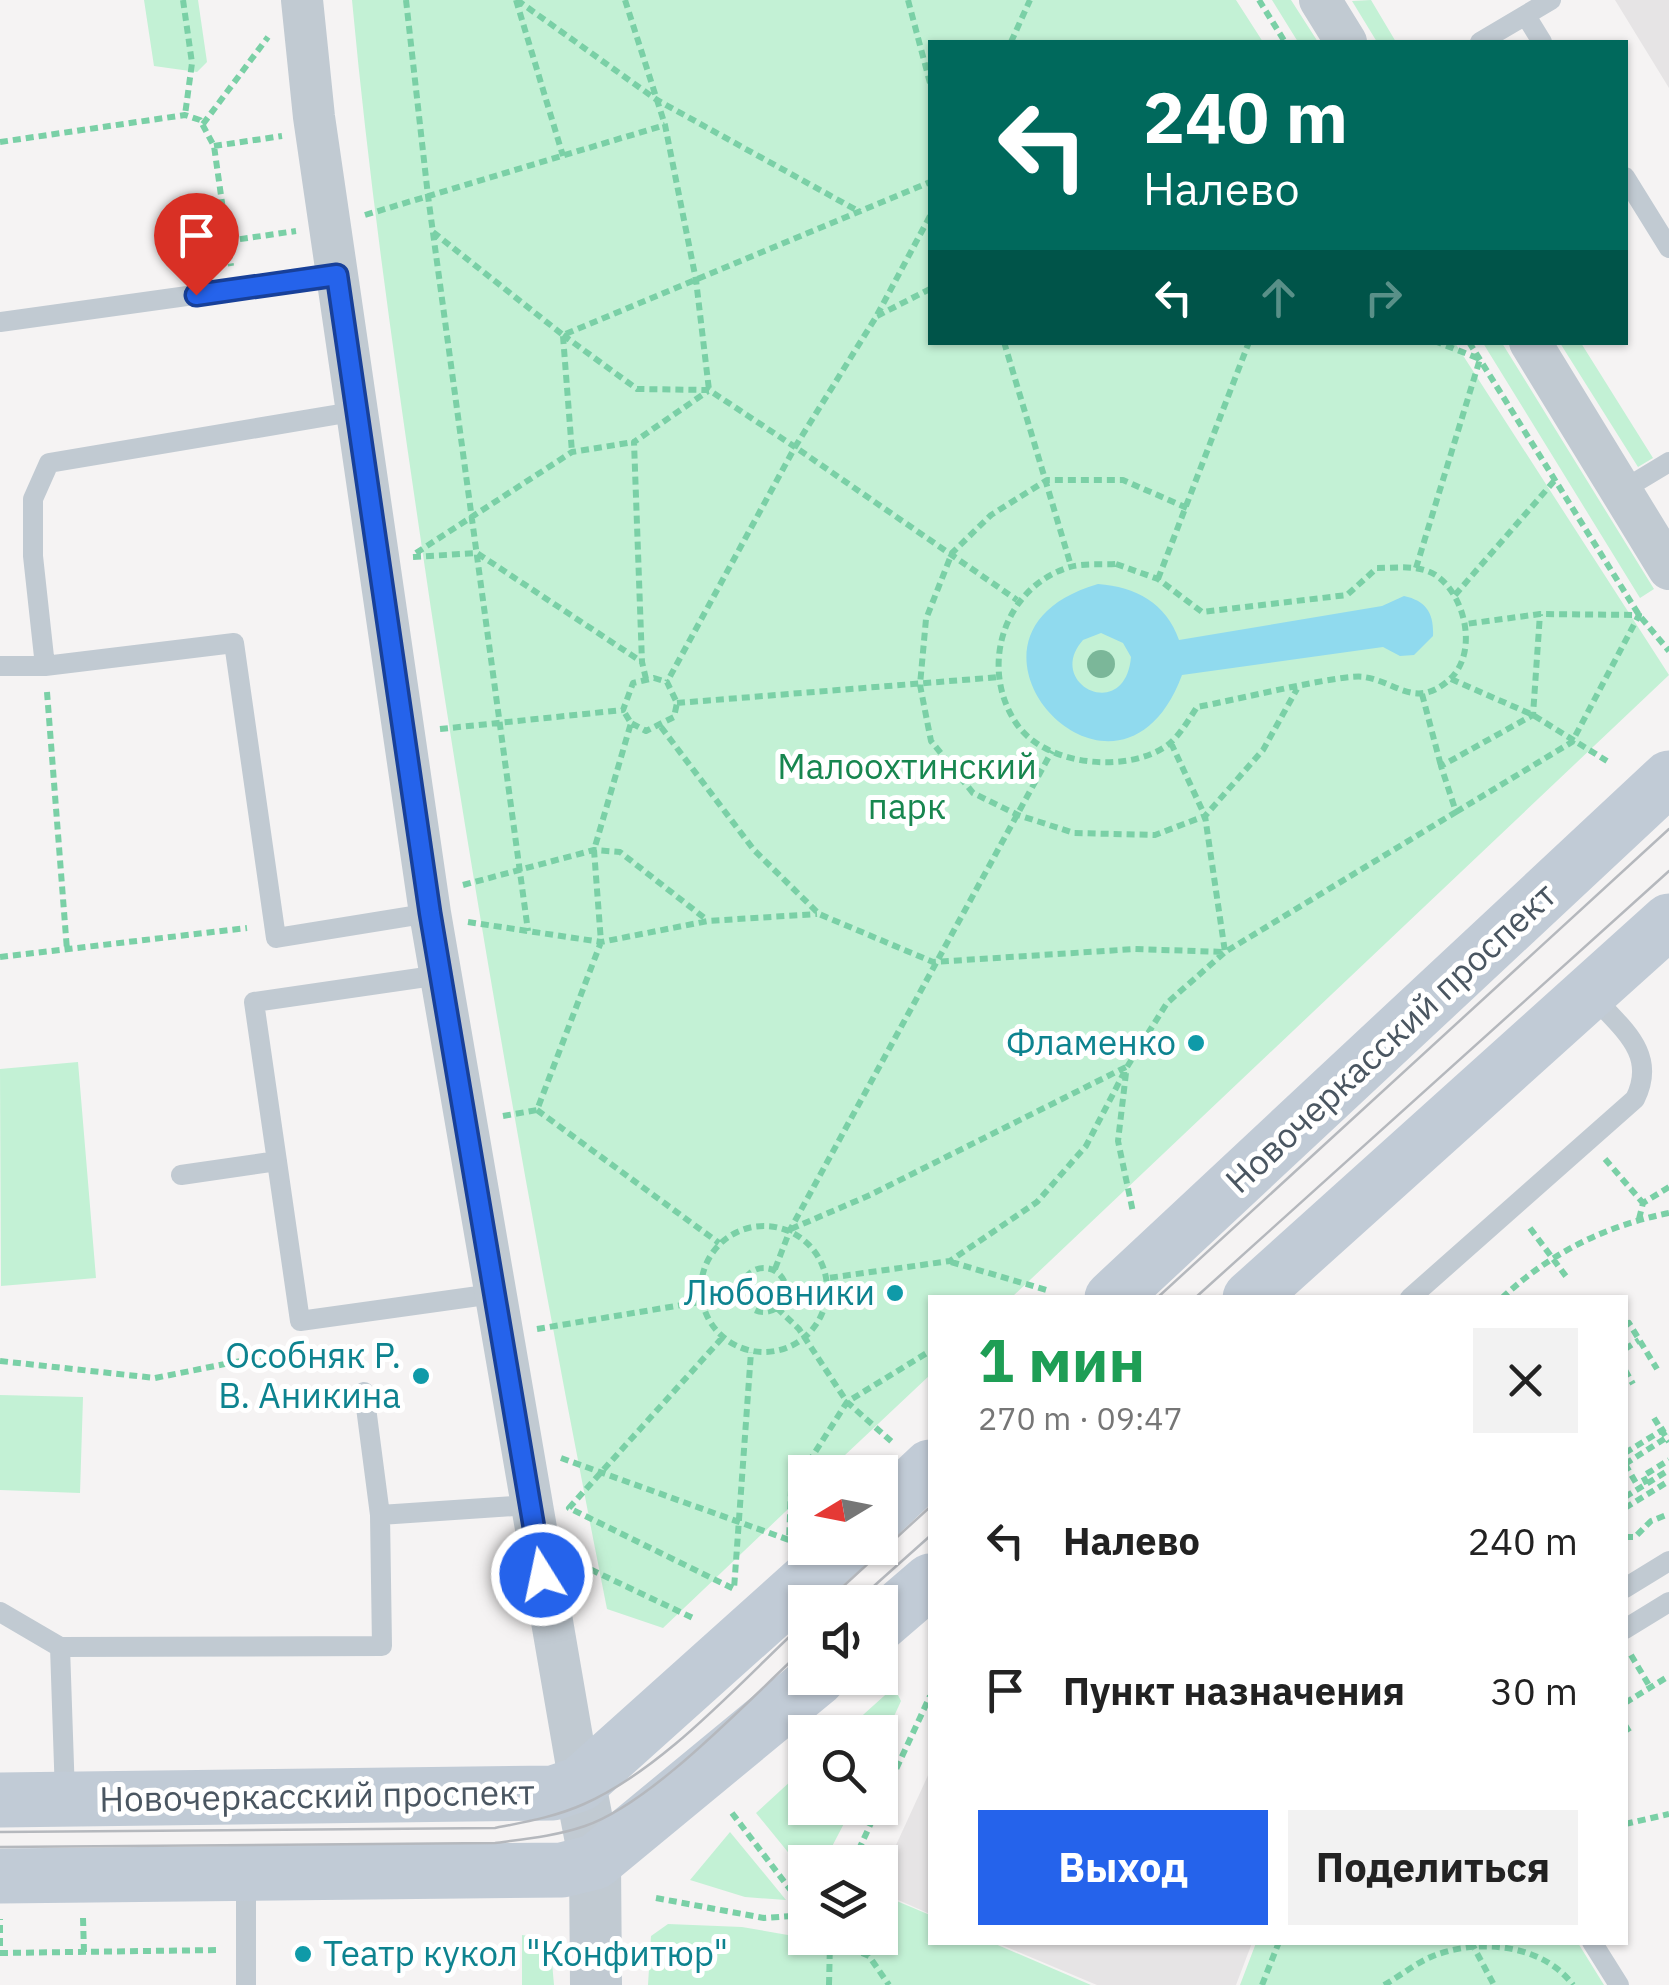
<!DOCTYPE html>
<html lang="ru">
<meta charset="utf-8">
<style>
body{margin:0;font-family:"IBM Plex Sans",sans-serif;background:#f2f2f2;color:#222;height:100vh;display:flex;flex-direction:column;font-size:38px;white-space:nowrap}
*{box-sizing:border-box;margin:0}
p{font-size:32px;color:#767676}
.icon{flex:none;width:55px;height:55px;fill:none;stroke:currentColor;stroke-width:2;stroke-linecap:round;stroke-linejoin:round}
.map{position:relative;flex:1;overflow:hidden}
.panel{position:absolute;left:928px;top:1295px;width:700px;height:650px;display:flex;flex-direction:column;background:#fff;border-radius:0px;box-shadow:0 2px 8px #0004}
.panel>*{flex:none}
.banner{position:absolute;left:928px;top:40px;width:700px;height:305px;border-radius:0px;box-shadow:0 2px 8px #0004;background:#00695c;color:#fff;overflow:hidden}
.needle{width:65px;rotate:260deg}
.fabs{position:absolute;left:788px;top:1455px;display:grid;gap:20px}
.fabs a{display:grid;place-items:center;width:110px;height:110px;border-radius:0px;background:#fff;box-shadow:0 2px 8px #0004;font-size:50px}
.pin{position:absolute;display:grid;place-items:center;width:85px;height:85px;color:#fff;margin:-102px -42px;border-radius:50% 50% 50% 0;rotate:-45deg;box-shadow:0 0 10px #0007}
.pin .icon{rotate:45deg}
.me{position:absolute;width:110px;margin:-55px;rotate:350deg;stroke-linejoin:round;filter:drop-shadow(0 0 8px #0008)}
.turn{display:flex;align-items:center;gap:35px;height:210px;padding:0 50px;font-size:45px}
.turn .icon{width:130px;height:130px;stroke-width:2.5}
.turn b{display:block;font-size:70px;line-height:85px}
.lanes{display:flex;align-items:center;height:95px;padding:0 50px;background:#0003;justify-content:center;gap:50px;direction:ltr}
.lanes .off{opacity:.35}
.round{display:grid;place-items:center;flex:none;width:105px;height:105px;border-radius:0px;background:#f2f2f2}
.summary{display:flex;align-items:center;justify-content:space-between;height:170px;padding:0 50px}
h1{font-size:60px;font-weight:700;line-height:75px;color:#1e9e55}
.button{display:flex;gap:20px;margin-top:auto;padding:20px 50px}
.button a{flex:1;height:115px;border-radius:0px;background:#2563eb;color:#fff;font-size:40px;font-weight:700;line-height:115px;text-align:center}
.button a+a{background:#f2f2f2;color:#222}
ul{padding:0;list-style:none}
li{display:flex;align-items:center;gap:30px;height:150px;padding:0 50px}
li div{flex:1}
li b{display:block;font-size:38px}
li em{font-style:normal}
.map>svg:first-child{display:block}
.education{fill:#e6e4e5}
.green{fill:#c3f1d5}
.water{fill:#90daee;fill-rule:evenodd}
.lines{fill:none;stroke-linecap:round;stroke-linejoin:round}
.path{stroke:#7ad0a6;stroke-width:6;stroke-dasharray:8 5;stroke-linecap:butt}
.service{stroke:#c1cad2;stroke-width:20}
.minor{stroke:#c1cad2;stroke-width:42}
.tertiary{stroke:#c1cad2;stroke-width:52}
.secondary{stroke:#c1cbd6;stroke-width:55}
.tram{stroke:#b5b8bd;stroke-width:2.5}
.tree{fill:#7bb799}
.route-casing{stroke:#184099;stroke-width:25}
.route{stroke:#2563eb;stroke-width:18}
.culture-dot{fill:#0f9aa8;stroke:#fff;stroke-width:4}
.labels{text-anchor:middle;stroke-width:10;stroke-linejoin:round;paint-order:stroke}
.park-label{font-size:35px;fill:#17864f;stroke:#fff}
.street-label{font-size:35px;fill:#4a5661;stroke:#fff}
.culture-label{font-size:35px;fill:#0d838f;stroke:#fff;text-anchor:end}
</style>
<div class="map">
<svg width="1669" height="1985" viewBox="0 0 1669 1985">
<rect width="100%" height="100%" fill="#f5f3f3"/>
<path class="education" d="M1615,0h54v88z
M930,1771v143l-50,-22v-12z
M997,1943h255l-16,42h-139z"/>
<path class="green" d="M144,0h54l9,62 -10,10 -43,-6z
M352,0h884l27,42h-333v300l525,1 214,332 -657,622 -82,1v77l-103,97h-22v21l-142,135 -56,-19c-66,-332 -125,-665 -176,-1000 -30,-203 -60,-404 -79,-609z
M1272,0h19l27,42h-20z
M1371,0l25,42h-19l-25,-41z
M1483,343h19l152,246 -14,9z
M1560,343h21l72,115 -15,9z
M78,1062l18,216 -95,8 -1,-217z
M0,1395l83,2 -3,96 -80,-3z
M894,1687l7,14 -21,46v-15h-36z
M805,1768v40h47l-28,54h-19v11l-49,-60z
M730,1832l56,68 -41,-3 -55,-17z
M880,1894l50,21v27l63,1 98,42h-443l3,-49 17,-12 74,3 63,11h75z
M522,1935l28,4 4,46h-32z
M1256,1943h322l26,42h-364z"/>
<path class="water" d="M1098,584c38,3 68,19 81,56l203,-34 22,-10c23,5 30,18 29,40l-19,19 -14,1 -17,-9 -201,28c-64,172 -260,-40 -84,-91zM1101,633l22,10 8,14c-6,67 -87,27 -48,-17z"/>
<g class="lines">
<path class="path" d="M183,0l9,63 -7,52
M406,0l22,196 100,735
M516,0l47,156
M517,0l140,100 203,112
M625,0l40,125 31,155 13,110
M908,0l22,83
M1259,0l26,42
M1011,42l19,-42
M203,124l65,-87
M0,142l185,-27 15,5 14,26 17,120
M214,146l68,-10
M365,215l300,-90
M930,216l-54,101 -81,130 222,153
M433,232l130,103 367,-153
M227,241l69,-10
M877,316l53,-27
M563,335l74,54 72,1 86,57 -128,235
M563,336l9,116
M1004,342l67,224
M1469,342l170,273 30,36
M1187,508l-64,-28h-76l-56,35 -39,38 -26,66 -6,66 11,56 42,52 45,22 56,18 81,2 50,-19 58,-66 34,-61
M416,553l156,-101 62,-10
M413,557l64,-4 165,109
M1116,564l42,15 44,33 145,-17 30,-27c20,0 43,-4 60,8 29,21 41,77 13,103 -34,31 -53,3 -86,-2 -21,-4 -137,25 -167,30 -8,12 -17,28 -28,37 -39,30 -124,23 -153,-21 -38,-57 -11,-137 54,-156 14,-4 32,-2 46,-3z
M1416,568l64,-209 -43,-17
M1158,579l91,-237
M1455,595l100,-115
M646,679l-4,-17 -8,-220 74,-51
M1451,679l82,36 74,46
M47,692l20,258
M1422,694l19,72
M677,703l323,-26
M661,727l93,123 65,64 114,48 202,-13 90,3 -58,51 -40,64 -41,79 -49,56 -87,59 -122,17
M440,729l183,-19 10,-27 21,-5 13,4 10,21 -3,14 -28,14 -15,-8
M1171,743l34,73 20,136 231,-140 -15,-46 92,-51 7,-101
M1456,812l116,-70 67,-127 -99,-1 -74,10
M463,885l131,-35 26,2 87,68
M468,922l133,20 107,-21 109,-7
M0,957l247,-29
M1126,1073l-8,68 15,71
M537,1110l182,133
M503,1116l34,-6 64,-168 -7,-92 37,-127 -8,-13
M1605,1159l38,44
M1639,1219l4,-16 26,-16
M701 1289a63 63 0 1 1 126 0a63 63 0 1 1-126 0Z
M1530,1228l38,51
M791,1229l79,-34 256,-128
M951,1262l99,29
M742 1290a22 22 0 1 1 44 0a22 22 0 1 1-44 0Z
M775,1269l15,-39 262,-479
M1502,1298c48,-45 103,-72 167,-85
M777,1308l22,21 48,73 45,40
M1625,1326l4,-3 28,46
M537,1329l205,-34
M722,1338l-153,170 165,81 17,-237
M1625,1349l14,-9
M0,1361l155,17 140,-28
M1625,1370l8,14
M1654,1418l15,24
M1625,1453l44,-27
M561,1458l228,82 2,-50 56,-88 83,-51
M1625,1464l44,-28
M1625,1464l14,24
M1647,1484l-4,-8 26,-16
M1625,1497l44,-27
M1625,1508l44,-27
M1625,1537h10l16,-16 18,-7
M579,1564l116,55
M1631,1655l19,32
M1625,1703l44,-27
M1625,1725l6,10
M880,1804l50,-108
M732,1813l73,96
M1625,1824l44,-10
M853,1862l25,-54
M656,1898l108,20 41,-3
M83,1918l1,34
M826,1938l43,18 20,29
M1471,1942l23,43
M0,1946v-27
M0,1953l220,-3
M829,1985l1,-43
M1262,1985l17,-43
M1384,1985c16,-9 32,-22 49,-29 45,-18 110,-12 140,29"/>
<path class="service" d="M1526,16l16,26
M1480,42l71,-42
M1625,177l44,71
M0,322l337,-47
M1621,491l48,-29
M0,666h45l189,-23 42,295 154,-25
M45,666l-12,-110v-57l16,-36 309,-52
M440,975l-186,27 46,319 193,-27
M181,1175l96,-14
M1410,1298l225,-199c23,-46 -14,-71 -42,-103
M380,1515l150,-10
M1625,1588l44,-27
M0,1612l60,35 322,-1 -2,-131 -16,-123
M1625,1629l44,-27
M60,1647l5,148
M1592,1942l27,43
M246,1985v-108"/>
<path class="minor" d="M302,0l12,117 116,796 150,871
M1320,0l26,42
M1530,342l139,227"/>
<path class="tertiary" d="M580,1784l15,78 1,123"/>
<path class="secondary" d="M1112,1298l557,-520
M1250,1298l419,-377
M880,1514l50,-47
M880,1624l50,-43
M0,1800l553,-7 27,-9 263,-236
M0,1876l562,-6 33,-8 223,-184"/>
<path class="tram" d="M1157,1298l512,-469
M1195,1298l474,-427
M826,1602l104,-95
M856,1602l74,-66
M0,1832l495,-4c30,-6 60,-11 89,-24 81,-36 156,-122 221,-182
M0,1847l495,-4c30,-4 61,-7 90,-17 68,-23 164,-127 220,-178"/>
</g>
<circle class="tree" cx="1101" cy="664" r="14"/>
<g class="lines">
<defs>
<path id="route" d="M196,295l141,-20 93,638 112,662"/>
</defs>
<use href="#route" class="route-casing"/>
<use href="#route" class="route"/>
</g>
<g class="culture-dot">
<circle cx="1196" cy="1043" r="10"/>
<circle cx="895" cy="1293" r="10"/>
<circle cx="421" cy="1376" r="10"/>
<circle cx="303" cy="1954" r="10"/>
</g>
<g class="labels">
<g class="park-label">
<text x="907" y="779">Малоохтинский<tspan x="907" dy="40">парк</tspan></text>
</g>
<g class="street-label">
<text transform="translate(1391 1038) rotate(-43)" y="12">Новочеркасский проспект</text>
<text transform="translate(317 1796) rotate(-1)" y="12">Новочеркасский проспект</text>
</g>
<g class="culture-label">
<text x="1176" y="1055">Фламенко</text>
<text x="875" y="1305">Любовники</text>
<text x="401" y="1368">Особняк Р.<tspan x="401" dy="40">В. Аникина</tspan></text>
<text x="323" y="1966" text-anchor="start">Театр кукол "Конфитюр"</text>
</g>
</g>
</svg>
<div class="fabs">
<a><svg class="needle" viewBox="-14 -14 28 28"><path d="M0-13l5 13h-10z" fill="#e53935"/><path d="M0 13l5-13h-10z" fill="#767676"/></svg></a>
<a><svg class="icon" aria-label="sound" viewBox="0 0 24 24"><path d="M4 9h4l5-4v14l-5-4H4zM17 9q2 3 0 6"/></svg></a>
<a><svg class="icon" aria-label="search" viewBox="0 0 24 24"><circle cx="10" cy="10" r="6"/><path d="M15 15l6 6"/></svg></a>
<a><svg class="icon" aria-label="layers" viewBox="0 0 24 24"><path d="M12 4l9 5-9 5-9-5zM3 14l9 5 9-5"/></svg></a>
</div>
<div class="pin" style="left:196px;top:295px;background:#d93025"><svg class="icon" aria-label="arrive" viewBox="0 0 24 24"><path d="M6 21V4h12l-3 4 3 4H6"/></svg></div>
<svg class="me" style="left:542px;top:1575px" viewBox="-20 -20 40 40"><circle r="17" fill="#2563eb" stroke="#fff" stroke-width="3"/><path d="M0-11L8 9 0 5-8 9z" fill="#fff"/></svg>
<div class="banner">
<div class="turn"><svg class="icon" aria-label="left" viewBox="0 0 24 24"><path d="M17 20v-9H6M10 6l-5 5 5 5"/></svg><div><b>240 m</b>Налево</div></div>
<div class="lanes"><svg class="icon" aria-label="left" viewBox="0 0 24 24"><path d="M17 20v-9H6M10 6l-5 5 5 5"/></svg><svg class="icon off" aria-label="ahead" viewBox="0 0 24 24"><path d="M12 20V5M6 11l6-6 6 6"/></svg><svg class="icon off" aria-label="right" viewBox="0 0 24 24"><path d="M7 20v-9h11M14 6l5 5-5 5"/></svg></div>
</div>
<section class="panel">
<div class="summary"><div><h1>1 мин</h1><p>270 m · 09:47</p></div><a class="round"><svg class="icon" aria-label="close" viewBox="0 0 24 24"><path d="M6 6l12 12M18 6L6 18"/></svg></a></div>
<ul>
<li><svg class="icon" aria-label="left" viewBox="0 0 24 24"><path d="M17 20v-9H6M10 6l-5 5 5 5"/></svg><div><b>Налево</b></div><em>240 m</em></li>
<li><svg class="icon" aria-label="arrive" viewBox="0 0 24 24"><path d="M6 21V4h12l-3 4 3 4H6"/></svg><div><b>Пункт назначения</b></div><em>30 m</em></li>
</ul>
<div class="button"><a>Выход</a><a>Поделиться</a></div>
</section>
</div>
